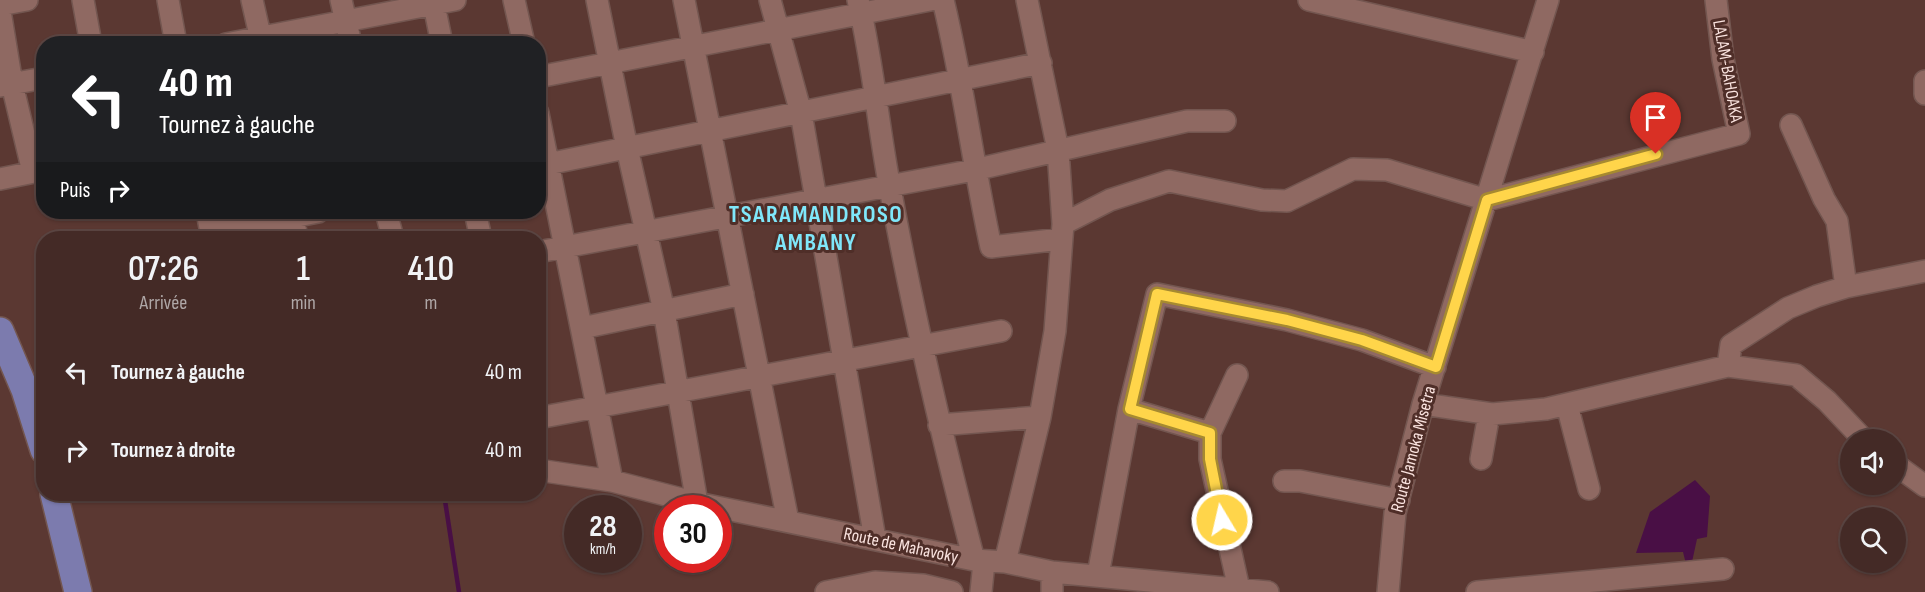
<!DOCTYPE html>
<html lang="fr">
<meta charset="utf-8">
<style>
body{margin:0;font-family:"Sofia Sans Condensed",sans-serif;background:#4b322e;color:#f1f3f6;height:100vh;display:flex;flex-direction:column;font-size:22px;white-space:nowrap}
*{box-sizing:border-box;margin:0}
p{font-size:20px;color:#afa7a7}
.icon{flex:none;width:33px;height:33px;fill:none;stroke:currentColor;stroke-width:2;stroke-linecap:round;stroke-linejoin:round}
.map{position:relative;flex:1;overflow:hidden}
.side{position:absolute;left:36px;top:231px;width:510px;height:270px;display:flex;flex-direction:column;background:#442a26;border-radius:24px;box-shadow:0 2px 4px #0004,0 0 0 2px #5c4643}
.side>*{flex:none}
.hud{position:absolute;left:36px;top:36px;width:510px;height:183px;border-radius:24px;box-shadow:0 2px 4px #0004,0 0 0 2px #5c4643;background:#202124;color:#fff;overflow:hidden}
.tools{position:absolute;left:1840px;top:429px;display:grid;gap:12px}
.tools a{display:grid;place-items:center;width:66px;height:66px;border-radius:50%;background:#442a26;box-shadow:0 2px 4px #0004,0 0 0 2px #5c4643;font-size:30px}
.speed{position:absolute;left:564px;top:495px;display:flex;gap:12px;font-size:30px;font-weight:700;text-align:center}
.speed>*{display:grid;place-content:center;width:78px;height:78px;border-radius:50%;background:#442a26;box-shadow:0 2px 4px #0004,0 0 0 2px #5c4643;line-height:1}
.speed small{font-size:15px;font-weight:400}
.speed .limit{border:9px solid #d22;background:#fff;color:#111}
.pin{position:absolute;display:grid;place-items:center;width:51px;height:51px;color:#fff;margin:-62px -26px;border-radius:50% 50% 50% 0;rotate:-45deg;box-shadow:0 0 6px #0007}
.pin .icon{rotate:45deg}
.me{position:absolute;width:66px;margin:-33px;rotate:351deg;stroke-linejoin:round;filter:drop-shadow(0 0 4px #0008)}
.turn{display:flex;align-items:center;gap:21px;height:126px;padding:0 24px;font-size:27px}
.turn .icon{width:78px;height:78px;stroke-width:2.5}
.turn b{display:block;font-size:42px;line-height:51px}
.then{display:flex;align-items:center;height:57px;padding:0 24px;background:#0003;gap:12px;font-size:22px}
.eta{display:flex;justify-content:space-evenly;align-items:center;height:102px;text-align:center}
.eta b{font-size:36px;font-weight:600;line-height:42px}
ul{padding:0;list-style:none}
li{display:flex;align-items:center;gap:18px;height:78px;padding:0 24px}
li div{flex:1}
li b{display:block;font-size:22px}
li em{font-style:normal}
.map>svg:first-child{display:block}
.water{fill:#490f45}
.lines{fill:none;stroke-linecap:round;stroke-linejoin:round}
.stream{stroke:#490f45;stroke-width:4.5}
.minor-casing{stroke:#735650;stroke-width:24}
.major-casing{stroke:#735650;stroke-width:30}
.minor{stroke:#8f6962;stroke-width:21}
.major{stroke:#7c7bae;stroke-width:27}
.route-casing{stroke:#a68a30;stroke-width:15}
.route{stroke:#ffd54a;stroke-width:10}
.labels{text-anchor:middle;stroke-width:6;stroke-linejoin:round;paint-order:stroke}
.street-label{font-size:18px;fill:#fae3df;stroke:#4f2e28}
.district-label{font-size:24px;font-weight:bold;letter-spacing:1.5px;fill:#7fe7fa;stroke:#4f2e28}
</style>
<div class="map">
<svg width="1925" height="592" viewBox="0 0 1925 592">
<rect width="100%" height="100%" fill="#5b3832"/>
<path class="water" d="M1695,480l15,16 -3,41 -10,2 -5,23 -6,2 -3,-12 -47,1 14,-41z"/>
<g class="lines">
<path class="stream" d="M444,494l15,98"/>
<defs>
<path id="minor" d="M83,0l8,44
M168,0l8,44
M252,0l10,44
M341,0l10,44
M433,0l9,44
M514,0l10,44
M597,0l30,148 37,163 33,192
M684,0l104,521
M770,0l31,113 74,426
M858,0c15,62 20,126 32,188 23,125 52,249 84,372
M943,0c20,82 30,165 48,247l70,-8
M1309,0l224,52
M0,5l27,-5
M0,11l12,73 21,88
M226,44l229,-44
M538,77l392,-77
M1925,81v13
M0,86l44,-8
M538,113l74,368
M1791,125l33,74 13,22 9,66
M538,166l503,-103
M0,179l44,-9
M207,212l5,26
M292,212l5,26
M386,212l7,26
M475,212l6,26
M1063,224l47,-24 59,-19 93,19 25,1 66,-32 34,1 100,30 252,-66 -16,-75 -7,-59
M211,233l107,-21
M538,252l436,-82 213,-49h38
M582,328l161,-34
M1728,366l3,-21 57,-37 29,-12 29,-9 79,-16
M1237,375l-27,58v26l29,130
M1423,404l69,10 54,-5 182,-43 68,9 31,26 37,39
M1567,405l22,84
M1129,409l81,24
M538,418l463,-87
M939,425l101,-8
M1481,459l8,-45
M1896,465l29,21
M538,470l74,11 85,22 277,57 31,2 47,10 216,20
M1284,481h16l99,19
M1005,562l35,-145 15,-86 8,-107 -5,-74 -31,-150
M1052,572v20
M1098,575l31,-166 28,-115 130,26 75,20 73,27
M826,592l49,-10 48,3 29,7
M981,592l3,-30
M1388,592l7,-79 28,-109 125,-404
M1477,592l246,-23"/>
<path id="major" d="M0,331l25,59 19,60
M54,494l24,98"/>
</defs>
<use href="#minor" class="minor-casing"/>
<use href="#major" class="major-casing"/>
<use href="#minor" class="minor"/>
<use href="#major" class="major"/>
</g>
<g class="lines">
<defs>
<path id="route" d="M1222,520l-12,-61v-26l-80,-24 27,-115 130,26 75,20 74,27 51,-167 169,-46"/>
</defs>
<use href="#route" class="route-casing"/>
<use href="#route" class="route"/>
</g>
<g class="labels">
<g class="street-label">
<text transform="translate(1728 71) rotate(80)" y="6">LALAM-BAHOAKA</text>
<text transform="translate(1413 449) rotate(-75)" y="6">Route Jamoka Misetra</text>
<text transform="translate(901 545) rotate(12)" y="6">Route de Mahavoky</text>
</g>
<g class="district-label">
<text x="816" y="222">TSARAMANDROSO<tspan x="816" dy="28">AMBANY</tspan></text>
</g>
</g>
</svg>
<div class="tools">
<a><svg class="icon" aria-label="sound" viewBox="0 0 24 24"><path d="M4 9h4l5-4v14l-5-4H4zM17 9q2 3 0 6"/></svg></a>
<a><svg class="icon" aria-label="search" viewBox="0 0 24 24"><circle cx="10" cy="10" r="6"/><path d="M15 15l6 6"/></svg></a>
</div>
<div class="speed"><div>28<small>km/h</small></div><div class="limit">30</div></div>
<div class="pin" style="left:1656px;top:154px;background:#d93025"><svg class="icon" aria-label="arrive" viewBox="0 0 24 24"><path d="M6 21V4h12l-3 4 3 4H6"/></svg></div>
<svg class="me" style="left:1222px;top:520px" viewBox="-20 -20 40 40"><circle r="17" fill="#ffd54a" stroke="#fff" stroke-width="3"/><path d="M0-11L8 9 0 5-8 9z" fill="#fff"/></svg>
<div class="hud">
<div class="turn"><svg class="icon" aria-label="left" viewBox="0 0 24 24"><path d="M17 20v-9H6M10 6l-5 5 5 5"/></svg><div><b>40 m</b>Tournez à gauche</div></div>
<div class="then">Puis<svg class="icon" aria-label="right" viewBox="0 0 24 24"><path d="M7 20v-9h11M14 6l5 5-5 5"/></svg></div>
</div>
<section class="side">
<div class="eta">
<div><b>07:26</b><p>Arrivée</p></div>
<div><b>1</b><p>min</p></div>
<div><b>410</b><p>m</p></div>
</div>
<ul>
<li><svg class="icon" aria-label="left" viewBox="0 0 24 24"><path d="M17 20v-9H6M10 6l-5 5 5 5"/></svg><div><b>Tournez à gauche</b></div><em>40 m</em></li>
<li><svg class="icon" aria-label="right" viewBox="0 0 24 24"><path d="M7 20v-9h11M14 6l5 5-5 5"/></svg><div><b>Tournez à droite</b></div><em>40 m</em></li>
</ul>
</section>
</div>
